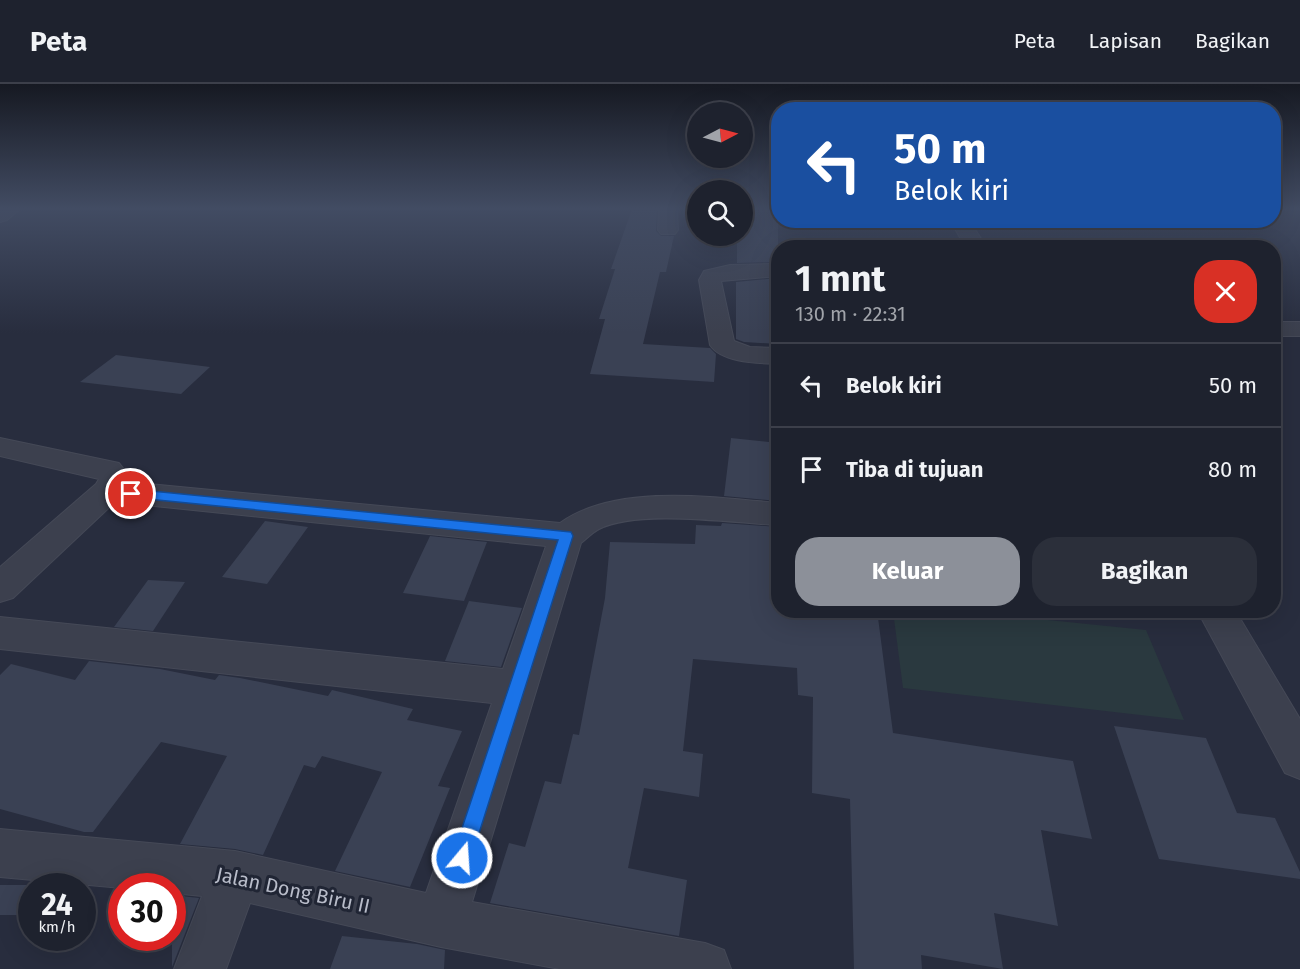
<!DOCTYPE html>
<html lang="id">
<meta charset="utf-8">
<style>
body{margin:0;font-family:"Fira Sans",sans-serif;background:#2b2f3a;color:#f1f3f6;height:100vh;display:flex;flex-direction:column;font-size:22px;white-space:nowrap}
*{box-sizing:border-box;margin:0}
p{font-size:20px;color:#a1a4aa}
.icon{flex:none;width:33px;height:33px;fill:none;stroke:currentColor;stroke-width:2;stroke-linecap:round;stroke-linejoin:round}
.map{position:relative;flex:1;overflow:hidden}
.drawer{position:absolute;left:771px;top:156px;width:510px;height:378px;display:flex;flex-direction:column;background:#1e222e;border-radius:24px;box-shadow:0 6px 24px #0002,0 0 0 2px #3c3f4a}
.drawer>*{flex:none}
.guide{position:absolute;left:771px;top:18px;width:510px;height:126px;border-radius:24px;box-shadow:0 6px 24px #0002,0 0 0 2px #3c3f4a;background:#1a4fa0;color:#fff;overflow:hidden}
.needle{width:39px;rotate:84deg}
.controls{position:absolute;left:687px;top:18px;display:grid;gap:12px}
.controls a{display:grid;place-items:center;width:66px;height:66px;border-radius:50%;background:#1e222e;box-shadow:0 6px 24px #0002,0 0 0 2px #3c3f4a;font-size:30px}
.speed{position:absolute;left:18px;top:789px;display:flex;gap:12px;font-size:30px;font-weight:700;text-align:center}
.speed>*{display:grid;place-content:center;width:78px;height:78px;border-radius:50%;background:#1e222e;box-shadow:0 6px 24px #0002,0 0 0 2px #3c3f4a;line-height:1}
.speed small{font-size:15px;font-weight:400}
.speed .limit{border:9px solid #d22;background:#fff;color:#111}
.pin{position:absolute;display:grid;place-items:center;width:51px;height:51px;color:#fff;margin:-26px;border:3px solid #fff;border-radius:50%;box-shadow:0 2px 6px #0007}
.me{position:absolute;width:66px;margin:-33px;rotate:18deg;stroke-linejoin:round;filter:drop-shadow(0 0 4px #0008)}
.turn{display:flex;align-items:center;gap:21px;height:126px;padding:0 24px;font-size:27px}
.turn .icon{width:78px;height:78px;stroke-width:2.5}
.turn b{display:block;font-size:42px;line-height:51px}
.round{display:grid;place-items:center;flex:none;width:63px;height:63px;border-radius:24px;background:#2b2f3a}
.headline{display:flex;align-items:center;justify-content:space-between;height:102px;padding:0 24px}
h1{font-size:36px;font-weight:700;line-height:45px}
.button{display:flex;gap:12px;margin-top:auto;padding:12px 24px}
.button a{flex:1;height:69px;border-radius:24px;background:#8c9099;color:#fff;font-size:24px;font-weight:700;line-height:69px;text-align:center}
.button a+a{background:#2b2f3a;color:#f1f3f6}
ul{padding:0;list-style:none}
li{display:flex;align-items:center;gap:18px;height:84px;padding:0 24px;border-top:2px solid #3c3f4a}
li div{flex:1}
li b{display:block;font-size:22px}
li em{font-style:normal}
header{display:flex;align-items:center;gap:36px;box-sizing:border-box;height:84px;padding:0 30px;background:#1e222e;border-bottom:2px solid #3c3f4a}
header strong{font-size:28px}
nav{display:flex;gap:33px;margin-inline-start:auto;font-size:21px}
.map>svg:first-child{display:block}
.green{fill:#2a393f}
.building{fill:#3a4154}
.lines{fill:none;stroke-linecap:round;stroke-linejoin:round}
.minor-casing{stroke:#454957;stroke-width:2}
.minor{fill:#3c404e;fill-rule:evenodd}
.route{fill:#1a73e8;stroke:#114b97;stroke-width:1.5}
.labels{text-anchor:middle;stroke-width:6;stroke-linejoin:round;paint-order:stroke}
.near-street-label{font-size:20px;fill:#b8bcc9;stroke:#202534}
</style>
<header>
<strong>Peta</strong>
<nav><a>Peta</a><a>Lapisan</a><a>Bagikan</a></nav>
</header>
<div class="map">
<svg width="1300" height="885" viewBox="0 0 1300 885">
<rect width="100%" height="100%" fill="#282d3e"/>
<path class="green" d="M893,527h66l187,19 38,90 -281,-32z"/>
<path class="building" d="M632,125h25l-1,22 5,5h13l-8,36h-6l-17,72 67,4 6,6 -2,28 -124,-8 15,-55h-6l16,-50h-4z
M742,125h36v53l-41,1v-27h5z
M778,194v66l-34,-2 -8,-3v-57z
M116,271l94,12 -29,27 -101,-12z
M731,354l47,5v58l-54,-5z
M265,437l43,6 -41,57 -45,-7z
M722,439l56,4v83h99l16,123 180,28 19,78 -51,-9 17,96 -64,-13 9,56 -82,-14 1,14h-68l-4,-170 -38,-6 1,-96 -15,-2 -1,-27 -104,-9 -10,92 20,3 -4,43 -55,-9 -16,80 59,12 -8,56 -189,-33 19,-60 16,4 20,-66 16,3 12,-50 6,1 26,-137 5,-56 85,2 1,-19 25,1z
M430,452l57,6 -23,59 -61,-8z
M148,496l37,2 -32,49 -39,-4z
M469,517l53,7 -21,59 -56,-6z
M89,577l71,8 55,11 4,-5 21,3 88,18 4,-6 81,19 -6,11 55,11 -24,55 12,2 -40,99 -75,-16 47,-99 -60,-16 -7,12 -11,-3 -41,90 -28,-6 -55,-5 47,-88 -66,-14 -68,90h-9l-84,-23v-134l11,-11 64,16z
M1114,642l92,12 31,75 38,5 25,54v7l-141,-20z
M0,801h32v30h-32z
M172,811l27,3 -27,69z
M342,852l75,8 28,6 -1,19h-114z"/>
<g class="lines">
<defs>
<path id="minor" d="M0,125h20l-13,11 -7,2z
M659,125h18l1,21 -3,4h-14l-3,-4z
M950,136h19l18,28h-21z
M778,180v12l-57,5 13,60 16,6 28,1v16c-20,-1 -56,-1 -68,-19l-11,-65 5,-9 26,-6z
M1274,238h26v14h-26z
M0,354l119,25 11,14 -2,5 432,41c56,-40 154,-26 218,-20v22c-45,-2 -139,-16 -179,4 -6,3 -12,9 -18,14l-109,359 233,41 19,7 7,19h-171l-119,-22 -191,-44 -24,66h-52l28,-73 -30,-3v-7l-50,2 -122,-11v-48l235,22 191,42 66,-190 -492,-54v-32l503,52 43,-123 -431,-44 -102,96 -13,4v-35l96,-83 3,-5 -99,-23z
M1197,526h38l65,109v60l-15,-6z"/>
</defs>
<use href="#minor" class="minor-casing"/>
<use href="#minor" class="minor"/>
</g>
<linearGradient id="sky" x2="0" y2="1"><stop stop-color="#161922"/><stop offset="0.5" stop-color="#424c63"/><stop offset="1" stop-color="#424c63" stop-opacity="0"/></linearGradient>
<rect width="1300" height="249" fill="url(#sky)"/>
<path class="route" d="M131,405l440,43 2,4 -104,329 -7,3 -7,-3 -3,-7 106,-318 -431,-43 -2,-3z"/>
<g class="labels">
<g class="near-street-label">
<text transform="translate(293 806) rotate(12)" y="7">Jalan Dong Biru II</text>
</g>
</g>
</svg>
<div class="controls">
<a><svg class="needle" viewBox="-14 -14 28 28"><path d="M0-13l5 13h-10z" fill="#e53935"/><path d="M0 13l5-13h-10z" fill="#a1a4aa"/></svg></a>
<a><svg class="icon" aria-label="search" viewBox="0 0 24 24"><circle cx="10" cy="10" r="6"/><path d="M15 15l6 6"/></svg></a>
</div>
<div class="speed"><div>24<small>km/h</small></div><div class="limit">30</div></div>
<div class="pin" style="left:131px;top:410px;background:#d93025"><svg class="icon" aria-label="arrive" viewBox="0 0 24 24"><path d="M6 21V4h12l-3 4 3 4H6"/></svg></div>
<svg class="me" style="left:462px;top:774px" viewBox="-20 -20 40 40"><circle r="17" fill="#1a73e8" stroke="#fff" stroke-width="3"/><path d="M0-11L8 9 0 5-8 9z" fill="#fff"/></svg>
<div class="guide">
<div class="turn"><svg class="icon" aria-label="left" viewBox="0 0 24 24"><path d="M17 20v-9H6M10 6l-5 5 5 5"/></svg><div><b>50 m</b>Belok kiri</div></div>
</div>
<section class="drawer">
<div class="headline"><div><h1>1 mnt</h1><p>130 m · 22:31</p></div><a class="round" style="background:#d93025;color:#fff"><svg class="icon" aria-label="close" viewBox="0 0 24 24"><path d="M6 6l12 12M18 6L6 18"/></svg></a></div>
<ul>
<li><svg class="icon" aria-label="left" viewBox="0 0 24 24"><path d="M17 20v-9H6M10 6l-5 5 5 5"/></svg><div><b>Belok kiri</b></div><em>50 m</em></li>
<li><svg class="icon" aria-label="arrive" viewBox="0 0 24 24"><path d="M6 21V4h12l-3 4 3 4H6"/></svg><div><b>Tiba di tujuan</b></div><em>80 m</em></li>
</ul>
<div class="button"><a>Keluar</a><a>Bagikan</a></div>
</section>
</div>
